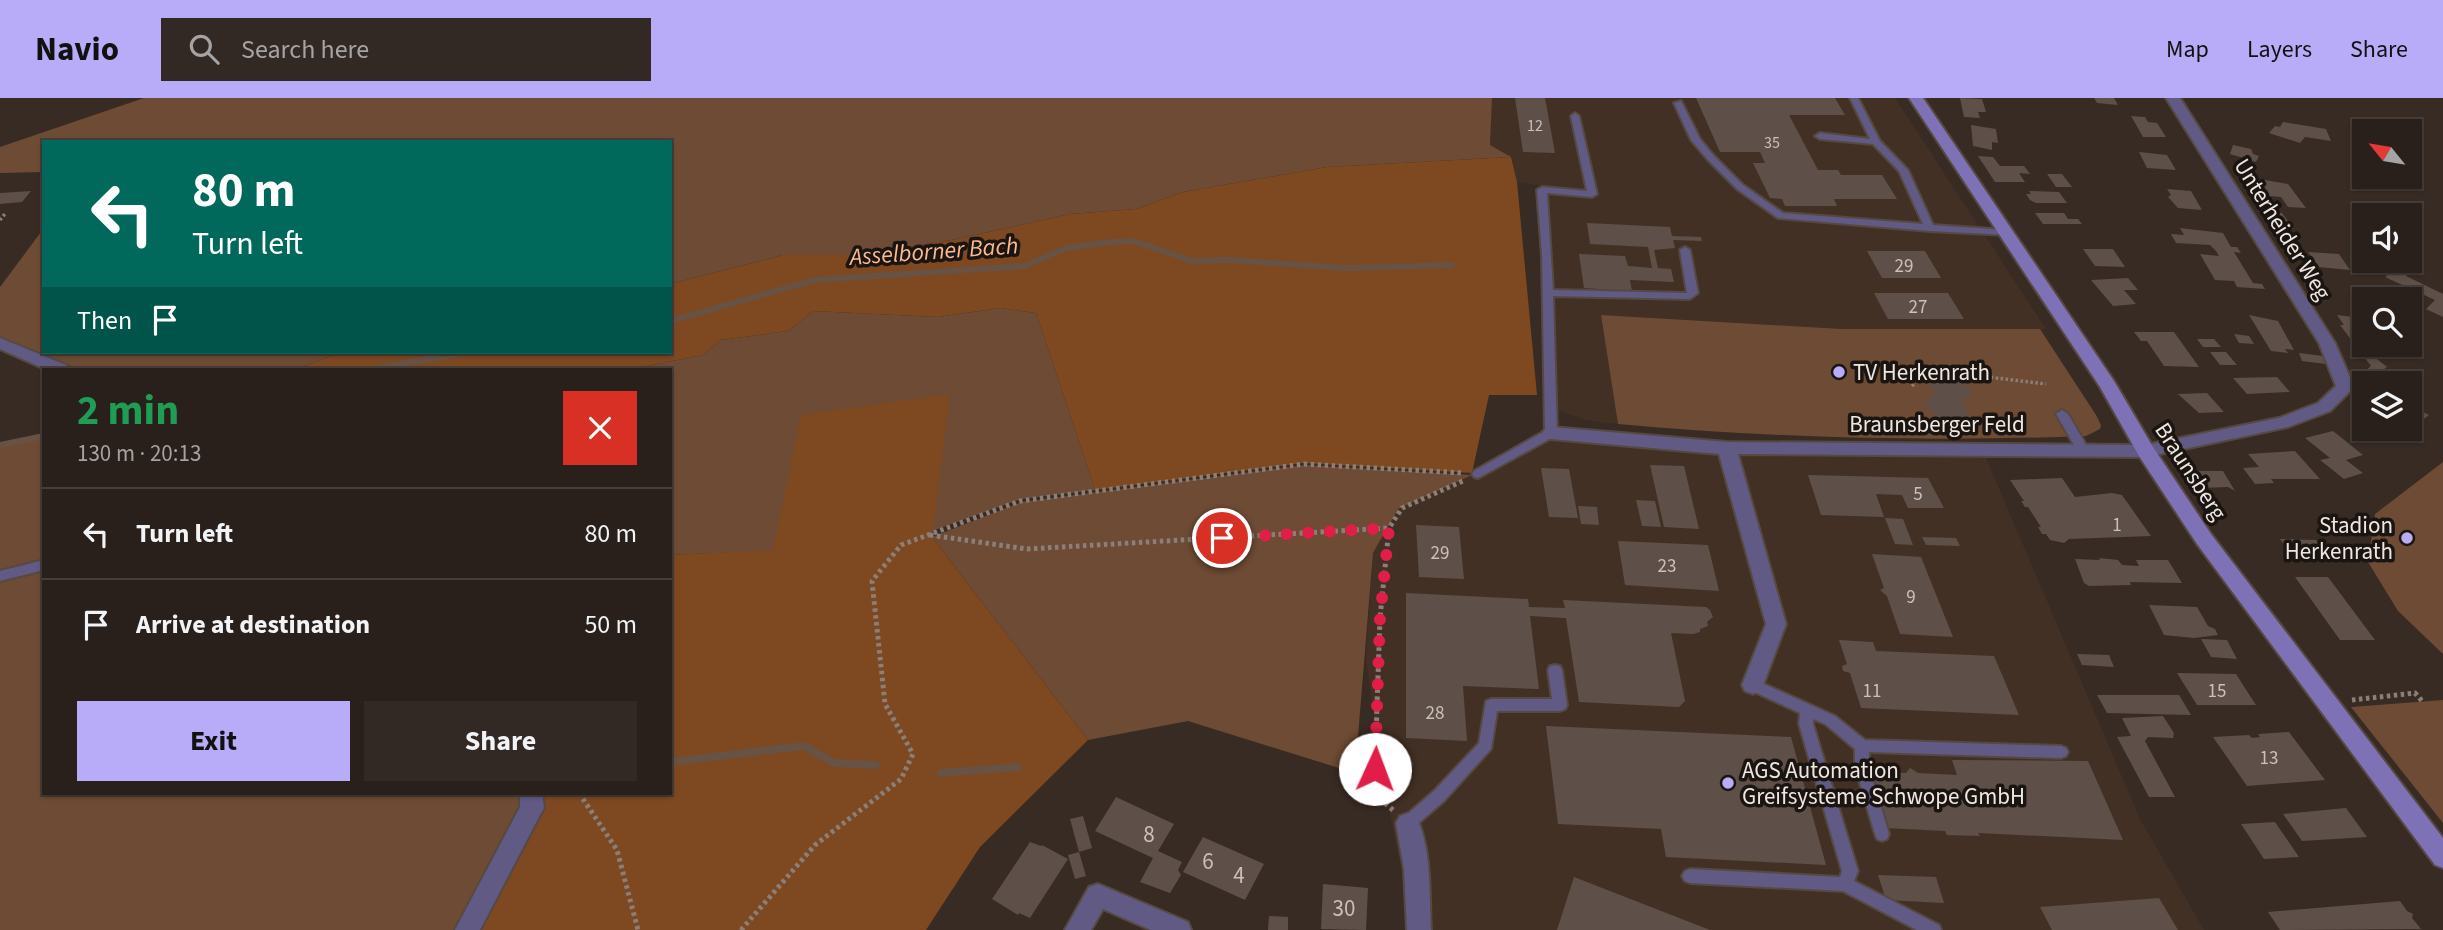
<!DOCTYPE html>
<meta charset="utf-8">
<style>
body{margin:0;font-family:"Source Sans 3",sans-serif;background:#322824;color:#f1f3f6;height:100vh;display:flex;flex-direction:column;font-size:26px;white-space:nowrap}
*{box-sizing:border-box;margin:0}
p{font-size:23px;color:#a5a3a3}
.icon{flex:none;width:38px;height:38px;fill:none;stroke:currentColor;stroke-width:2;stroke-linecap:round;stroke-linejoin:round}
.map{position:relative;flex:1;overflow:hidden}
.side{position:absolute;left:42px;top:270px;width:630px;height:427px;display:flex;flex-direction:column;background:#2a201b;border-radius:0px;box-shadow:0 2px 5px #0004,0 0 0 2px #463e3a}
.side>*{flex:none}
.top-card{position:absolute;left:42px;top:42px;width:630px;height:214px;border-radius:0px;box-shadow:0 2px 5px #0004,0 0 0 2px #463e3a;background:#00695c;color:#fff;overflow:hidden}
.needle{width:46px;rotate:300deg}
.tools{position:absolute;left:2352px;top:21px;display:grid;gap:14px}
.tools a{display:grid;place-items:center;width:70px;height:70px;border-radius:0px;background:#2a201b;box-shadow:0 2px 5px #0004,0 0 0 2px #463e3a;font-size:35px}
.pin{position:absolute;display:grid;place-items:center;width:60px;height:60px;color:#fff;margin:-30px;border:4px solid #fff;border-radius:50%;box-shadow:0 2px 7px #0007}
.me{position:absolute;width:77px;margin:-38px;rotate:2deg;stroke-linejoin:round;filter:drop-shadow(0 0 5px #0008)}
.turn{display:flex;align-items:center;gap:24px;height:147px;padding:0 35px;font-size:32px}
.turn .icon{width:91px;height:91px;stroke-width:2.5}
.turn b{display:block;font-size:49px;line-height:60px}
.then{display:flex;align-items:center;height:66px;padding:0 35px;background:#0003;gap:14px;font-size:26px}
.round{display:grid;place-items:center;flex:none;width:74px;height:74px;border-radius:0px;background:#322824}
.overview{display:flex;align-items:center;justify-content:space-between;height:119px;padding:0 35px}
h1{font-size:42px;font-weight:700;line-height:52px;color:#1e9e55}
.primary-button{display:flex;gap:14px;margin-top:auto;padding:14px 35px}
.primary-button a{flex:1;height:80px;border-radius:0px;background:#b8abf7;color:#111;font-size:28px;font-weight:700;line-height:80px;text-align:center}
.primary-button a+a{background:#322824;color:#f1f3f6}
ul{padding:0;list-style:none}
li{display:flex;align-items:center;gap:21px;height:91px;padding:0 35px;border-top:2px solid #463e3a}
li div{flex:1}
li b{display:block;font-size:26px}
li em{font-style:normal}
header{display:flex;align-items:center;gap:42px;box-sizing:border-box;height:98px;padding:0 35px;background:#b8abf7;color:#111}
header strong{font-size:33px}
nav{display:flex;gap:38px;margin-inline-start:auto;font-size:24px}
.search{width:490px;height:63px;background:#322824;display:flex;align-items:center;gap:18px;box-sizing:border-box;padding:0 24px;border-radius:0px;color:#a5a3a3;font-size:26px}
.map>svg:first-child{display:block}
.built{fill:#423024}
.green{fill:#6e4b34}
.forest{fill:#7e4821}
.lines{fill:none;stroke-linecap:round;stroke-linejoin:round}
.stream-far1{stroke:#685244;stroke-width:6}
.stream{stroke:#685244;stroke-width:8}
.building{fill:#5e5048}
.service-casing{stroke:#554942;stroke-width:4}
.minor-casing{stroke:#554942;stroke-width:4}
.secondary-casing{stroke:#554942;stroke-width:4}
.path-far1{stroke:#8a7f79;stroke-width:3.5;stroke-dasharray:2.5 2.5;stroke-linecap:butt}
.path{stroke:#8a7f79;stroke-width:5;stroke-dasharray:3.5 3.5;stroke-linecap:butt}
.service{fill:#615a85;fill-rule:evenodd}
.minor{fill:#615a85;fill-rule:evenodd}
.secondary{fill:#7e71b5;fill-rule:evenodd}
.route{stroke:#e11d48;stroke-width:12;stroke-dasharray:0 21.6}
.poi-dot{fill:#b8abf7;stroke:#1b1512;stroke-width:2.5}
.labels{text-anchor:middle;stroke-width:7;stroke-linejoin:round;paint-order:stroke}
.far-number-label{font-size:16px;fill:#cbc0bb}
.number-label{font-size:19px;fill:#cbc0bb}
.street-label{font-size:23px;fill:#efe6e1;stroke:#1b1512}
.poi-label{font-size:23px;fill:#efe6e1;stroke:#1b1512;text-anchor:start}
.near-number-label{font-size:23px;fill:#cbc0bb}
.water-label{font-size:24px;font-style:italic;fill:#fdba8f;stroke:#1b1512}
</style>
<header>
<strong>Navio</strong>
<div class="search"><svg class="icon" aria-label="search" viewBox="0 0 24 24"><circle cx="10" cy="10" r="6"/><path d="M15 15l6 6"/></svg>Search here</div>
<nav><a>Map</a><a>Layers</a><a>Share</a></nav>
</header>
<div class="map">
<svg width="2443" height="832" viewBox="0 0 2443 832">
<rect width="100%" height="100%" fill="#382b24"/>
<path class="built" d="M1492,0h403l151,231h-204l-241,-14 17,109 -33,-4 -19,-7 -11,-5 -10,-222 -28,-4 -6,-25 -22,-12z
M1533,336l35,4 415,13 157,368 64,111h-790l-31,-150 -17,-120 7,-107 25,-44 74,-34h9z"/>
<path class="green" d="M144,0h1348l-2,47 21,12 -184,10 -144,25 -47,17 -66,5 -113,25 -98,16h-76l-113,29v-142h-626v30l-44,1v-26z
M44,130v124h297l-44,17h-219l-78,-32v-50z
M1000,210l36,5 59,177 -74,9 -89,32 17,-137 -176,157 -103,4v-186h-39l72,-14 18,-15 67,-9 25,-20 125,6z
M1601,217l241,14h198l56,86 5,10 -1,4 -14,7c-157,6 -312,2 -468,-12z
M44,336v128l-44,11v-130z
M2443,364v192l-45,-43 -30,-49 7,-48z
M1305,367l167,10 -74,34 -25,44 -18,220 -167,-52 -100,19 -156,-203 90,-35z
M44,470v225h482l2,15 -66,122h-462v-351z
M2443,602v123l-92,-116z"/>
<path class="forest" d="M1511,59l6,25 20,213h-48l-17,78 -169,-10 -208,27 -59,-177 -36,-5 -62,9 -125,-6 -25,20 -67,9 -18,15 -72,14h-334l44,-17h329v-68l113,-29h76l98,-16 113,-25 66,-5 47,-17 144,-25z
M950,296l-18,143 156,203 -108,107 -54,83h-455l64,-122v-15h135v-238l103,-5 28,-135z"/>
<g class="lines">
<path class="stream-far1" d="M670,223l145,-41 210,-14 41,-18 45,-6 23,-1 58,20 38,-1 116,8 106,-3
M371,271l99,-17
M0,347l44,-9"/>
<path class="stream" d="M670,664l134,-16 30,17 42,2
M941,675l77,-6"/>
</g>
<path class="building" d="M1515,0h30l10,55 -32,-1z
M1696,0h139l10,17h-56l29,55h20l3,5h41l15,24h-63l3,7h-52l-3,-7 -12,-1 -17,-35h12l-5,-11h-40z
M1960,0l22,1 4,13h-8l2,6 -16,-1z
M2094,0h20l4,7 -21,-2z
M2131,18l14,1 3,5 9,1 9,14h-23z
M2283,24l43,7 5,12 -26,-4 -5,6 -31,-10 6,-7 5,1z
M1971,27l25,4 2,14 -6,-1v8l-19,-4z
M2233,47l18,4 2,5 6,2 -3,6 -26,-8z
M2139,54l28,3 9,15 -29,-2z
M1978,58l15,1 7,9h24l6,8 -11,-1 6,9h-30z
M2047,76h15l10,13h-16z
M2259,81l29,5 18,24 -18,-1 -7,-10 -25,-2 -8,-14 13,1z
M2167,91l24,2 11,19 -24,-2 -10,-11 3,-2z
M31,93l-9,11 -22,2v-11z
M2029,93l30,1 8,11h-31l-6,-3 -4,-6h5z
M2262,114l20,1 12,16 -23,-4z
M2035,115h29l4,6h10l4,5h-39z
M1587,125l83,4 2,9 29,1 1,4 -29,-1 2,8 -21,2 4,18 13,1 3,13 -44,-2 2,11 -48,-3 -5,-34 46,2 3,10 24,2 -4,-21 -58,-3z
M2180,130l43,5 8,14h6l4,6 -7,-1 19,31 9,1 3,5 -28,-2 -3,-6 -19,-1 -15,-26 19,2 -3,-5 -6,-6 -34,-2 -5,-9 13,1z
M2083,151h30l12,18 -30,-1z
M1867,153h58l16,27h-59z
M2308,154l31,2 11,16 -31,-3z
M2397,169l13,6 -4,3 37,18v23l-17,-8 9,-9 -50,-23z
M2128,180l10,12h-14l12,14 -23,2 -22,-26z
M2368,192l28,3 4,6h-27z
M1874,195h74l16,26h-76z
M2249,217l29,6 16,29 -9,-1 3,4 -17,-2z
M2337,217l16,2 7,9 4,1v18h14l9,12 -15,-2 15,12 -13,10 -10,-5 7,-6 -31,-41h4z
M2134,234h40l25,35 -35,-1 -17,-25h-6z
M2234,236l15,2 5,8 -15,-1z
M2197,241h17l7,8h-18z
M2210,254h16l11,13h-17z
M2299,255l24,3 3,8 -24,-3z
M1938,279l16,1 14,8 4,10 -10,3 6,14 -8,6h-16l-14,-9 -4,-10 8,-6 -4,-10z
M2277,279l13,15 -43,2 -14,-16z
M2207,295l17,19 -25,1 -21,-19z
M2410,307l19,10 -33,25 -21,-11h35z
M2333,333l30,24 -17,5 17,13 -19,6 -24,-19 10,-2 -25,-20z
M2295,353l25,28h-49l3,4 -19,1 -12,-16 16,-1 -11,-13z
M1650,367l34,1 15,63 -35,-2z
M1541,370l28,1 9,49 -29,-1z
M2190,373h33l12,20 -7,-4 -27,1z
M1808,377l120,3 16,30h-36l-6,-13 -26,-1 8,23 -63,-2z
M2062,380l13,19 37,-4 10,2 29,41 -82,3 -5,4 -14,-3 -4,-6h-4l-4,-7h3l-13,-20h-3l-4,-6h3l-14,-21z
M1636,402l19,1 6,26 -19,-1z
M1578,408l19,1 2,18 -18,-1z
M1885,420l18,1 10,26 -18,-1z
M1416,427l43,2 5,52 -45,-2z
M1922,439l34,1 4,8 -34,-1z
M2280,441l36,1 15,22 -36,-1z
M1618,443l90,4 11,46 -94,-6z
M1872,456l49,3 32,80 -53,-3 -13,-38 -7,-6 4,-2z
M2099,460l19,2 4,5 17,1 -3,-6h32l14,23 -52,-1 1,3 -42,1 -5,-3 -9,-24 25,1z
M2295,479h33l47,63h-35z
M1406,495l122,6 1,8 36,1 -2,-8 143,7 4,3 3,7 -6,5 1,4 -8,3v3l-7,2 -22,-1 14,68 -6,6 -100,-5 -13,-84 -36,-2 9,73 -76,-3 4,55 -61,-3z
M2149,507l48,2 11,19 7,3 3,6 -24,3 -30,-3z
M2201,541l26,1 10,19 -26,-2z
M1839,542l34,2 3,9 118,5 25,59 -158,-7 -11,-35 -7,-2 -1,-5 5,-2z
M2077,556l32,1 5,12 -32,-2z
M2177,575l59,1 20,31h-59z
M2097,597h82l12,20 -84,-2z
M2163,618l11,17 -1,5 -25,-1 -3,4 30,56h-26l-32,-60 14,-1 -9,-18z
M1546,628l245,11 35,128 -160,-8 -5,-28 -103,-5z
M2289,634l36,48 -78,6 -34,-49 36,-2 3,3 8,-1 -2,-3z
M1952,662l136,1 35,79 -145,-7 2,3 -33,-1 -2,-4 -60,-3 -18,-57 39,2 4,-5 8,5 39,2z
M1116,699l58,27 -16,27 24,11 -4,8 3,5 -11,18 -30,-11 13,-24 -58,-27z
M2346,710l21,29 -65,4 -19,-27z
M1083,718l9,32 -13,4 -9,-33z
M2275,724l24,35 -35,2 -23,-35z
M1203,739l61,27 -19,36 -62,-28z
M1030,744l11,4 1,-1 26,14 -38,59 -11,-5 -1,2 -26,-16z
M1079,754l7,24 -11,3 -7,-24z
M1878,777l58,2 8,26 -58,-3z
M1574,779l136,53h-153z
M1323,786l45,4 -2,42 -45,-1z
M2159,800l19,32h-126l-12,-23z
M2400,803l7,10 6,3 -1,4 9,11 -141,1 -12,-18z
M1269,818l19,1v13h-20z"/>
<g class="lines">
<defs>
<path id="service" d="M1850,0h8l22,43 28,29 25,55 73,5 3,1v4l-79,-4 -152,-13 -41,-29 -29,-29 -17,-20 -17,-37 7,-2 19,38 14,17 29,29 40,28 140,11 -24,-53 -26,-27 -53,-5 -5,-3 5,-3 50,6z
M1575,15l4,3 18,78 -5,3 -45,-4 6,97 134,3 -7,-43 5,-3 5,3 8,43 -8,6 -137,-3 4,137 -2,3 -77,42 -4,-1 -2,-3 2,-3 71,-40 -3,-176 -5,-65 5,-3 45,4 -16,-75z
M2062,312l6,4 21,36 -2,3h-8l-2,-3 -21,-36z
M44,462v10l-44,11v-10z
M1555,567l5,1 2,4 5,35 -2,4 -5,2h-63l-6,38 -47,52 -31,27 -5,2 -5,-2 -2,-5 2,-5 31,-27 45,-48 7,-42 5,-2h61l-4,-29 2,-4z
M1753,581l82,37 30,24 196,6 5,2 2,4 -2,4 -5,2 -192,-6v15l20,67 -2,5 -5,2 -5,-2 -2,-5 -20,-67v-18l-30,-25 -12,-5v5l45,147 -4,10 85,44 2,5h-24l-74,-39 -153,-8 -5,-2 -3,-5 3,-5 5,-2 150,8 2,-6 -43,-147 1,-11 -52,-24 -2,-4 2,-4z"/>
<path id="minor" d="M2166,0h14l155,245 19,44 -24,24 -42,16 -142,30 -408,-3 48,170 -25,67 -8,3 -8,-3 -3,-6 24,-61 -47,-170 -168,-15 -6,-2 -3,-4 3,-4 6,-2 176,15 419,3 133,-27 39,-15 18,-17 -17,-43z
M0,240l66,27 3,4h-24l-45,-20z
M520,695h22l2,15 -4,7 -60,115h-25l65,-123z
M1408,715l8,3c16,33 13,78 15,114h-24l-3,-61 -8,-46 4,-7z
M1098,786l90,38 3,8h-40l-48,-21 -12,21h-26l24,-43z"/>
<path id="secondary" d="M1909,0h14l191,283 39,66 58,87 232,304v30l-8,-3 -238,-321 -58,-88 -39,-69z"/>
</defs>
<use href="#service" class="service-casing"/>
<use href="#minor" class="minor-casing"/>
<use href="#secondary" class="secondary-casing"/>
<path class="path-far1" d="M0,122l5,-6
M1912,288l19,-16 115,14"/>
<path class="path" d="M930,437l97,14 362,-21
M2352,602l63,-7 7,8
M579,695l38,57 21,80
M1393,712l-19,-16 6,-176 9,-90 13,-20 63,-28
M741,832l74,-85 86,-66 12,-25 -28,-50 -13,-123 29,-36 119,-44 284,-37 160,9"/>
<use href="#service" class="service"/>
<use href="#minor" class="minor"/>
<use href="#secondary" class="secondary"/>
</g>
<g class="lines">
<path class="route" d="M1222,440l167,-10 -9,90 -5,151"/>
</g>
<g class="poi-dot">
<circle cx="1839" cy="274" r="7"/>
<circle cx="2407" cy="440" r="7"/>
<circle cx="1728" cy="685" r="7"/>
</g>
<g class="labels">
<g class="far-number-label">
<text x="1535" y="33">12</text>
<text x="1772" y="50">35</text>
</g>
<g class="number-label">
<text x="1904" y="174">29</text>
<text x="1918" y="215">27</text>
<text x="1918" y="402">5</text>
<text x="2117" y="433">1</text>
<text x="1440" y="461">29</text>
<text x="1667" y="474">23</text>
<text x="1911" y="505">9</text>
<text x="1872" y="599">11</text>
<text x="2217" y="599">15</text>
<text x="1435" y="621">28</text>
<text x="2269" y="666">13</text>
</g>
<g class="street-label">
<text transform="translate(2283 131) rotate(58)" y="8">Unterheider Weg</text>
<text x="1937" y="334">Braunsberger Feld</text>
<text transform="translate(2191 373) rotate(57)" y="8">Braunsberg</text>
</g>
<g class="poi-label">
<text x="1853" y="282">TV Herkenrath</text>
<text x="2393" y="435" text-anchor="end">Stadion<tspan x="2393" dy="26">Herkenrath</tspan></text>
<text x="1742" y="680">AGS Automation<tspan x="1742" dy="26">Greifsysteme Schwope GmbH</tspan></text>
</g>
<g class="near-number-label">
<text x="1149" y="744">8</text>
<text x="1208" y="771">6</text>
<text x="1239" y="785">4</text>
<text x="1344" y="818">30</text>
</g>
<g class="water-label">
<text transform="translate(934 153) rotate(-4)" y="8">Asselborner Bach</text>
</g>
</g>
</svg>
<div class="tools">
<a><svg class="needle" viewBox="-14 -14 28 28"><path d="M0-13l5 13h-10z" fill="#e53935"/><path d="M0 13l5-13h-10z" fill="#a5a3a3"/></svg></a>
<a><svg class="icon" aria-label="sound" viewBox="0 0 24 24"><path d="M4 9h4l5-4v14l-5-4H4zM17 9q2 3 0 6"/></svg></a>
<a><svg class="icon" aria-label="search" viewBox="0 0 24 24"><circle cx="10" cy="10" r="6"/><path d="M15 15l6 6"/></svg></a>
<a><svg class="icon" aria-label="layers" viewBox="0 0 24 24"><path d="M12 4l9 5-9 5-9-5zM3 14l9 5 9-5"/></svg></a>
</div>
<div class="pin" style="left:1222px;top:440px;background:#d93025"><svg class="icon" aria-label="arrive" viewBox="0 0 24 24"><path d="M6 21V4h12l-3 4 3 4H6"/></svg></div>
<svg class="me" style="left:1375px;top:671px" viewBox="-20 -20 40 40"><circle r="19" fill="#fff"/><path d="M0-13L10 11 0 6-10 11z" fill="#e11d48"/></svg>
<div class="top-card">
<div class="turn"><svg class="icon" aria-label="left" viewBox="0 0 24 24"><path d="M17 20v-9H6M10 6l-5 5 5 5"/></svg><div><b>80 m</b>Turn left</div></div>
<div class="then">Then<svg class="icon" aria-label="arrive" viewBox="0 0 24 24"><path d="M6 21V4h12l-3 4 3 4H6"/></svg></div>
</div>
<section class="side">
<div class="overview"><div><h1>2 min</h1><p>130 m · 20:13</p></div><a class="round" style="background:#d93025;color:#fff"><svg class="icon" aria-label="close" viewBox="0 0 24 24"><path d="M6 6l12 12M18 6L6 18"/></svg></a></div>
<ul>
<li><svg class="icon" aria-label="left" viewBox="0 0 24 24"><path d="M17 20v-9H6M10 6l-5 5 5 5"/></svg><div><b>Turn left</b></div><em>80 m</em></li>
<li><svg class="icon" aria-label="arrive" viewBox="0 0 24 24"><path d="M6 21V4h12l-3 4 3 4H6"/></svg><div><b>Arrive at destination</b></div><em>50 m</em></li>
</ul>
<div class="primary-button"><a>Exit</a><a>Share</a></div>
</section>
</div>
